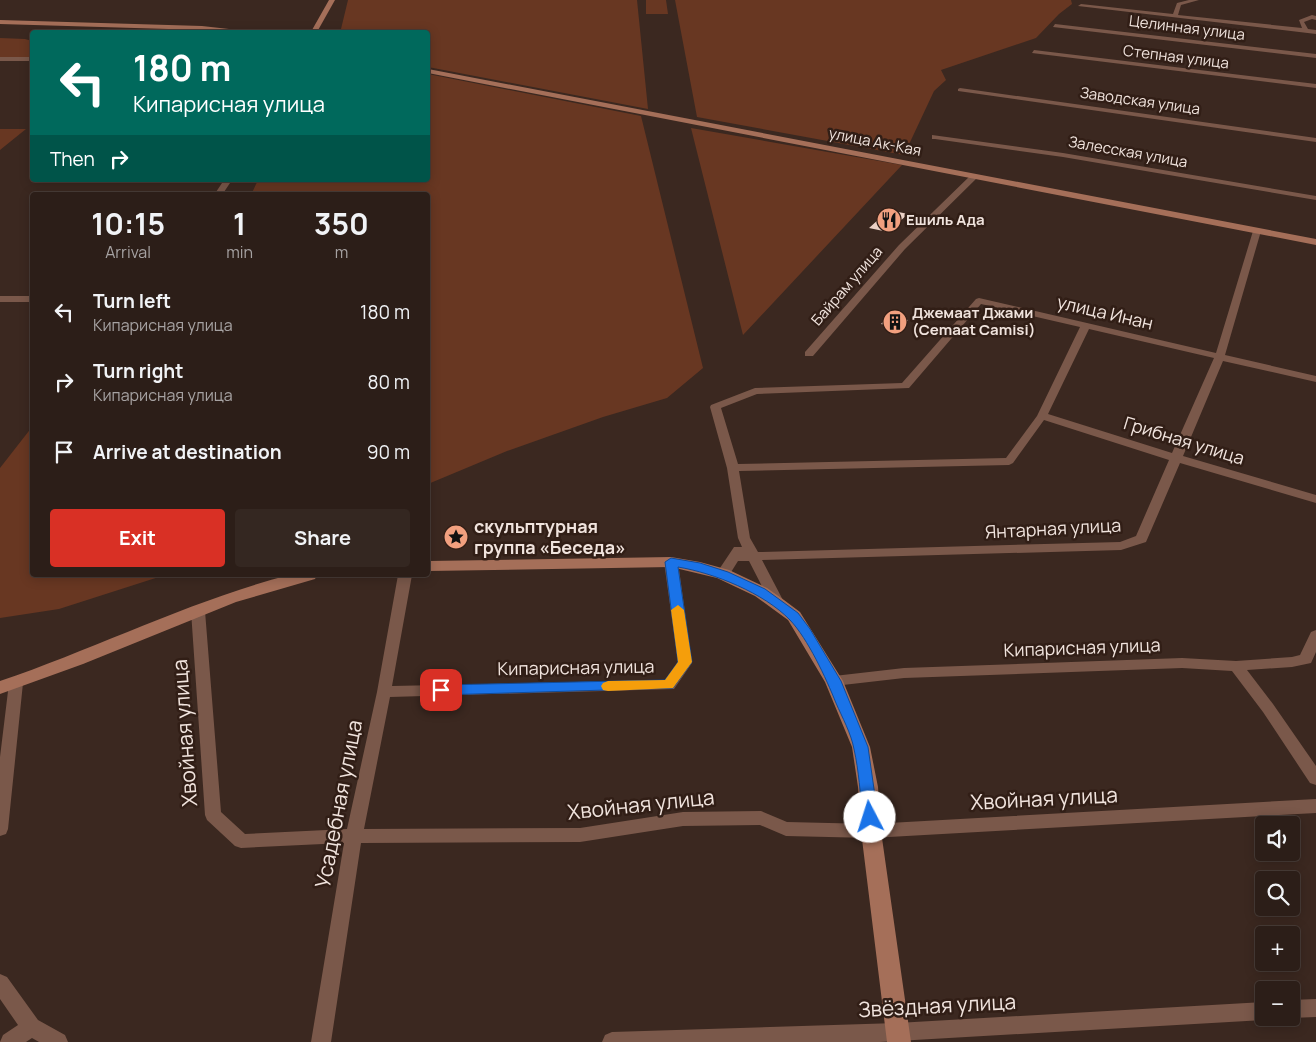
<!DOCTYPE html>
<meta charset="utf-8">
<style>
body{margin:0;font-family:Manrope,sans-serif;background:#342721;color:#f1f3f6;height:100vh;display:flex;flex-direction:column;font-size:19px;white-space:nowrap}
*{box-sizing:border-box;margin:0}
p{font-size:16px;color:#a6a2a2}
.icon{flex:none;width:28px;height:28px;fill:none;stroke:currentColor;stroke-width:2;stroke-linecap:round;stroke-linejoin:round}
.map{position:relative;flex:1;overflow:hidden}
.panel{position:absolute;left:30px;top:192px;width:400px;height:385px;display:flex;flex-direction:column;background:#2c1e18;border-radius:5px;box-shadow:0 2px 12px #0003,0 0 0 1px #483c37}
.panel>*{flex:none}
.banner{position:absolute;left:30px;top:30px;width:400px;height:152px;border-radius:5px;box-shadow:0 2px 12px #0003,0 0 0 1px #483c37;background:#00695c;color:#fff;overflow:hidden}
.controls{position:absolute;left:1255px;top:816px;display:grid;gap:10px}
.controls a{display:grid;place-items:center;width:45px;height:45px;border-radius:5px;background:#2c1e18;box-shadow:0 2px 12px #0003,0 0 0 1px #483c37;font-size:25px}
.pin{position:absolute;display:grid;place-items:center;width:42px;height:42px;color:#fff;margin:-21px;border-radius:10px;box-shadow:0 2px 8px #0006}
.me{position:absolute;width:55px;margin:-28px;rotate:355deg;stroke-linejoin:round;filter:drop-shadow(0 0 4px #0008)}
.turn{display:flex;align-items:center;gap:18px;height:105px;padding:0 20px;font-size:22px}
.turn .icon{width:65px;height:65px;stroke-width:2.5}
.turn b{display:block;font-size:35px;line-height:42px}
.then{display:flex;align-items:center;height:48px;padding:0 20px;background:#0003;gap:10px;font-size:19px}
.eta{display:flex;justify-content:space-evenly;align-items:center;height:85px;text-align:center}
.eta b{font-size:30px;font-weight:700;line-height:35px}
.cta{display:flex;gap:10px;margin-top:auto;padding:10px 20px}
.cta a{flex:1;height:58px;border-radius:5px;background:#d93025;color:#fff;font-size:20px;font-weight:700;line-height:58px;text-align:center}
.cta a+a{background:#342721;color:#f1f3f6}
ul{padding:0;list-style:none}
li{display:flex;align-items:center;gap:15px;height:70px;padding:0 20px}
li div{flex:1}
li b{display:block;font-size:19px}
li em{font-style:normal}
.map>svg:first-child{display:block}
.green{fill:#683722}
.building{fill:#ebd1c6}
.lines{fill:none;stroke-linecap:round;stroke-linejoin:round}
.street{fill:#7a584a;fill-rule:evenodd}
.secondary{fill:#a56f59;fill-rule:evenodd}
.route{fill:#1a73e8;stroke:#114b97}
.slow{fill:#f59e0b}
.labels{text-anchor:middle;stroke-width:5;stroke-linejoin:round;paint-order:stroke}
.far-street-label{font-size:15px;fill:#f0e3dd;stroke:#311e16}
.far-poi-label{font-size:15px;font-weight:bold;fill:#f0e3dd;stroke:#311e16;text-anchor:start}
.street-label{font-size:18px;fill:#f0e3dd;stroke:#311e16}
.poi-label{font-size:18px;font-weight:bold;fill:#f0e3dd;stroke:#311e16;text-anchor:start}
.near-street-label{font-size:21px;fill:#f0e3dd;stroke:#311e16}
</style>
<div class="map">
<svg width="1316" height="1042" viewBox="0 0 1316 1042">
<rect width="100%" height="100%" fill="#3b2820"/>
<path class="green" d="M348,0h289l11,109 -220,-42v-35h-81l-6,-3z
M646,0h20l2,14h-22z
M675,0h396l1,4 -13,10 -23,24 -95,32 5,10 -12,11 -30,64 -207,-38z
M0,38l25,1 7,2v17l-32,-1z
M428,74l213,42 62,252 -36,30 -64,19 -96,34 -79,33v-289h-177l7,-15h170z
M691,128l211,37 -159,170z
M0,129h26l-26,21z
M32,427v148h133l-106,34 -59,9v-150z"/>
<path class="building" d="M889,210l19,4 -20,18 -19,-4z
M889,315l19,5 -7,9 -20,-5z"/>
<g class="lines">
<path class="street" d="M1189,0h10l-18,5 -3,10 124,13 -3,-8 13,-5 4,1v4l-4,-1 -8,3 4,7 8,1v4l-238,-28 3,-2 92,10 4,-11z
M1055,24l261,30v4l-263,-31z
M1034,50l282,34v4l-284,-35z
M0,57h32v4h-32z
M960,88l356,50v4l-358,-51v-2z
M932,135l131,18 253,43v4l-253,-43 -128,-18h-3z
M972,174l7,2 -74,73 -92,107h-8v-4l94,-107z
M224,180h8l-10,15h-8z
M1257,228l4,3 -36,124 91,21v6l-93,-21 -40,95 133,39v8l-136,-40 -34,79 -25,8 -359,10 23,44 -2,3h-10l-2,-3 -22,-43h-11l-10,16h-10l-2,-3 18,-27h8l-4,-9 -11,-70 -17,-61 1,-2 44,-17 147,-5 74,-84 3,-1 237,55 37,-122zM981,304l99,23 -43,89 -31,42 -268,6 -17,-56 36,-14 152,-6zM1089,329l125,29 -42,95 -124,-39zM1044,420l125,40 -33,76 -16,6 -362,10 -8,-14 -11,-67 270,-6 4,-2z
M0,296h32v6h-32z
M671,558l7,4 14,101 -18,26 -284,8 -26,132 216,-1 103,-16 78,-1 26,11 84,2 445,-25v14l-445,25 -85,-2 -26,-11 -77,1 -103,16 -219,1 -30,199h-20l33,-199 -103,5 -6,-2 -28,-26 -2,-5 -14,-204 2,-3h10l2,3 16,201 24,22 102,-5 30,-137 21,-117h14l-20,111 273,-6 13,-18 -14,-100z
M1316,630v22l-5,11 -19,4 -45,3 26,34 43,62v19l-6,-2 -47,-71 -31,-41 -50,-3 -278,10 -70,8 -5,-1 -2,-4 2,-4 5,-1 70,-8 278,-10 54,3 56,-4 8,-2 11,-23z
M16,678l5,1 2,4 -15,146 -2,5 -6,2v-79l9,-74 2,-4z
M0,974l7,3 31,43 27,15 3,7h-29l-7,-4 -6,4h-26l3,-7 15,-10 -18,-26z
M1316,999v18l-25,1h-2h2v-18z
M1264,1002v16h7l-7,2 -384,22h-278l3,-7 7,-3 285,-9z"/>
<path class="secondary" d="M329,0h6l-18,32h-93l-22,-2 -202,-6v-4l202,6 36,4h74z
M428,69l888,170v6l-888,-172z
M671,557l29,5 29,8 38,18 17,12 16,12 43,69 27,66 8,40 3,44 30,211h-24l-26,-211 -3,-44 -6,-40 -27,-65 -37,-62 -33,-24 -38,-18 -46,-11 -243,4v-10z
M289,575h28l-2,4 -79,23 -153,62 -83,30v-13c97,-33 189,-80 289,-106z"/>
</g>
<path class="route" d="M671,558l29,5 28,9 37,17 33,24 12,16 31,52 27,66 10,70 -3,4 -5,2 -5,-2 -2,-4c-3,-23 -4,-46 -9,-68 -3,-16 -12,-32 -18,-46 -10,-25 -28,-64 -46,-83 -26,-27 -76,-47 -112,-53l14,95 -19,26 -232,7 -5,-1 -1,-4 1,-3 5,-2 224,-5 13,-18 -13,-100z"/>
<path class="slow" d="M678,605l6,5 8,52 -19,26 -65,3 -5,-1 -2,-4 2,-3 5,-2 57,-1 13,-18 -7,-52z"/>
<defs>
<symbol id="restaurant-disc" viewBox="-11 -11 22 22"><circle r="9.5" fill="#f2a07f" stroke="#311e16"/><path d="M-5-6h1v4h1v-4h1v4h1v-4h1v5L-1.5 .5V6h-2V.5L-5-1ZM5-6V6H3V1.5H1.5Q1.5-4 5-6Z" fill="#111"/></symbol>
<symbol id="building-disc" viewBox="-11 -11 22 22"><circle r="9.5" fill="#f2a07f" stroke="#311e16"/><path d="M-4-6H4V6H1V3H-1V6H-4ZM-2.5-4.3h1.7v1.8h-1.7ZM.8-4.3h1.7v1.8H.8ZM-2.5-1h1.7V.8h-1.7ZM.8-1h1.7V.8H.8Z" fill="#111"/></symbol>
<symbol id="sight-disc" viewBox="-11 -11 22 22"><circle r="9.5" fill="#f2a07f" stroke="#311e16"/><path d="M0-6L1.8-2.2L6-1.7L2.9 1.2L3.7 5.4L0 3.3L-3.7 5.4L-2.9 1.2L-6-1.7L-1.8-2.2Z" fill="#111"/></symbol>
</defs>
<g fill-rule="evenodd">
<use href="#restaurant-disc" x="875" y="206" width="28" height="28"/>
<use href="#building-disc" x="881" y="308" width="28" height="28"/>
<use href="#sight-disc" x="442" y="523" width="28" height="28"/>
</g>
<g class="labels">
<g class="far-street-label">
<text transform="translate(1187 28) rotate(7)" y="5">Целинная улица</text>
<text transform="translate(1176 57) rotate(7)" y="5">Степная улица</text>
<text transform="translate(1140 101) rotate(8)" y="5">Заводская улица</text>
<text transform="translate(875 142) rotate(11)" y="5">улица Ак-Кая</text>
<text transform="translate(1128 152) rotate(10)" y="5">Залесская улица</text>
<text transform="translate(847 286) rotate(-49)" y="5">Байрам улица</text>
</g>
<g class="far-poi-label">
<text x="906" y="225">Ешиль Ада</text>
<text x="912" y="318">Джемаат Джами<tspan x="912" dy="17">(Cemaat Camisi)</tspan></text>
</g>
<g class="street-label">
<text transform="translate(1105 313) rotate(13)" y="6">улица Инан</text>
<text transform="translate(1184 441) rotate(17)" y="6">Грибная улица</text>
<text transform="translate(1053 529) rotate(-3)" y="6">Янтарная улица</text>
<text transform="translate(1082 648) rotate(-2)" y="6">Кипарисная улица</text>
<text transform="translate(576 668) rotate(-1)" y="6">Кипарисная улица</text>
</g>
<g class="poi-label">
<text x="474" y="533">скульптурная<tspan x="474" dy="21">группа «Беседа»</tspan></text>
</g>
<g class="near-street-label">
<text transform="translate(185 733) rotate(-94)" y="7">Хвойная улица</text>
<text transform="translate(1044 799) rotate(-3)" y="7">Хвойная улица</text>
<text transform="translate(339 804) rotate(-79)" y="7">Усадебная улица</text>
<text transform="translate(641 805) rotate(-6)" y="7">Хвойная улица</text>
<text transform="translate(937 1006) rotate(-3)" y="7">Звёздная улица</text>
</g>
</g>
</svg>
<div class="controls">
<a><svg class="icon" aria-label="sound" viewBox="0 0 24 24"><path d="M4 9h4l5-4v14l-5-4H4zM17 9q2 3 0 6"/></svg></a>
<a><svg class="icon" aria-label="search" viewBox="0 0 24 24"><circle cx="10" cy="10" r="6"/><path d="M15 15l6 6"/></svg></a>
<a>+</a>
<a>−</a>
</div>
<div class="pin" style="left:441px;top:690px;background:#d93025"><svg class="icon" aria-label="arrive" viewBox="0 0 24 24"><path d="M6 21V4h12l-3 4 3 4H6"/></svg></div>
<svg class="me" style="left:870px;top:817px" viewBox="-20 -20 40 40"><circle r="19" fill="#fff"/><path d="M0-13L10 11 0 6-10 11z" fill="#1a73e8"/></svg>
<div class="banner">
<div class="turn"><svg class="icon" aria-label="left" viewBox="0 0 24 24"><path d="M17 20v-9H6M10 6l-5 5 5 5"/></svg><div><b>180 m</b>Кипарисная улица</div></div>
<div class="then">Then<svg class="icon" aria-label="right" viewBox="0 0 24 24"><path d="M7 20v-9h11M14 6l5 5-5 5"/></svg></div>
</div>
<section class="panel">
<div class="eta">
<div><b>10:15</b><p>Arrival</p></div>
<div><b>1</b><p>min</p></div>
<div><b>350</b><p>m</p></div>
</div>
<ul>
<li><svg class="icon" aria-label="left" viewBox="0 0 24 24"><path d="M17 20v-9H6M10 6l-5 5 5 5"/></svg><div><b>Turn left</b><p>Кипарисная улица</p></div><em>180 m</em></li>
<li><svg class="icon" aria-label="right" viewBox="0 0 24 24"><path d="M7 20v-9h11M14 6l5 5-5 5"/></svg><div><b>Turn right</b><p>Кипарисная улица</p></div><em>80 m</em></li>
<li><svg class="icon" aria-label="arrive" viewBox="0 0 24 24"><path d="M6 21V4h12l-3 4 3 4H6"/></svg><div><b>Arrive at destination</b></div><em>90 m</em></li>
</ul>
<div class="cta"><a>Exit</a><a>Share</a></div>
</section>
</div>
